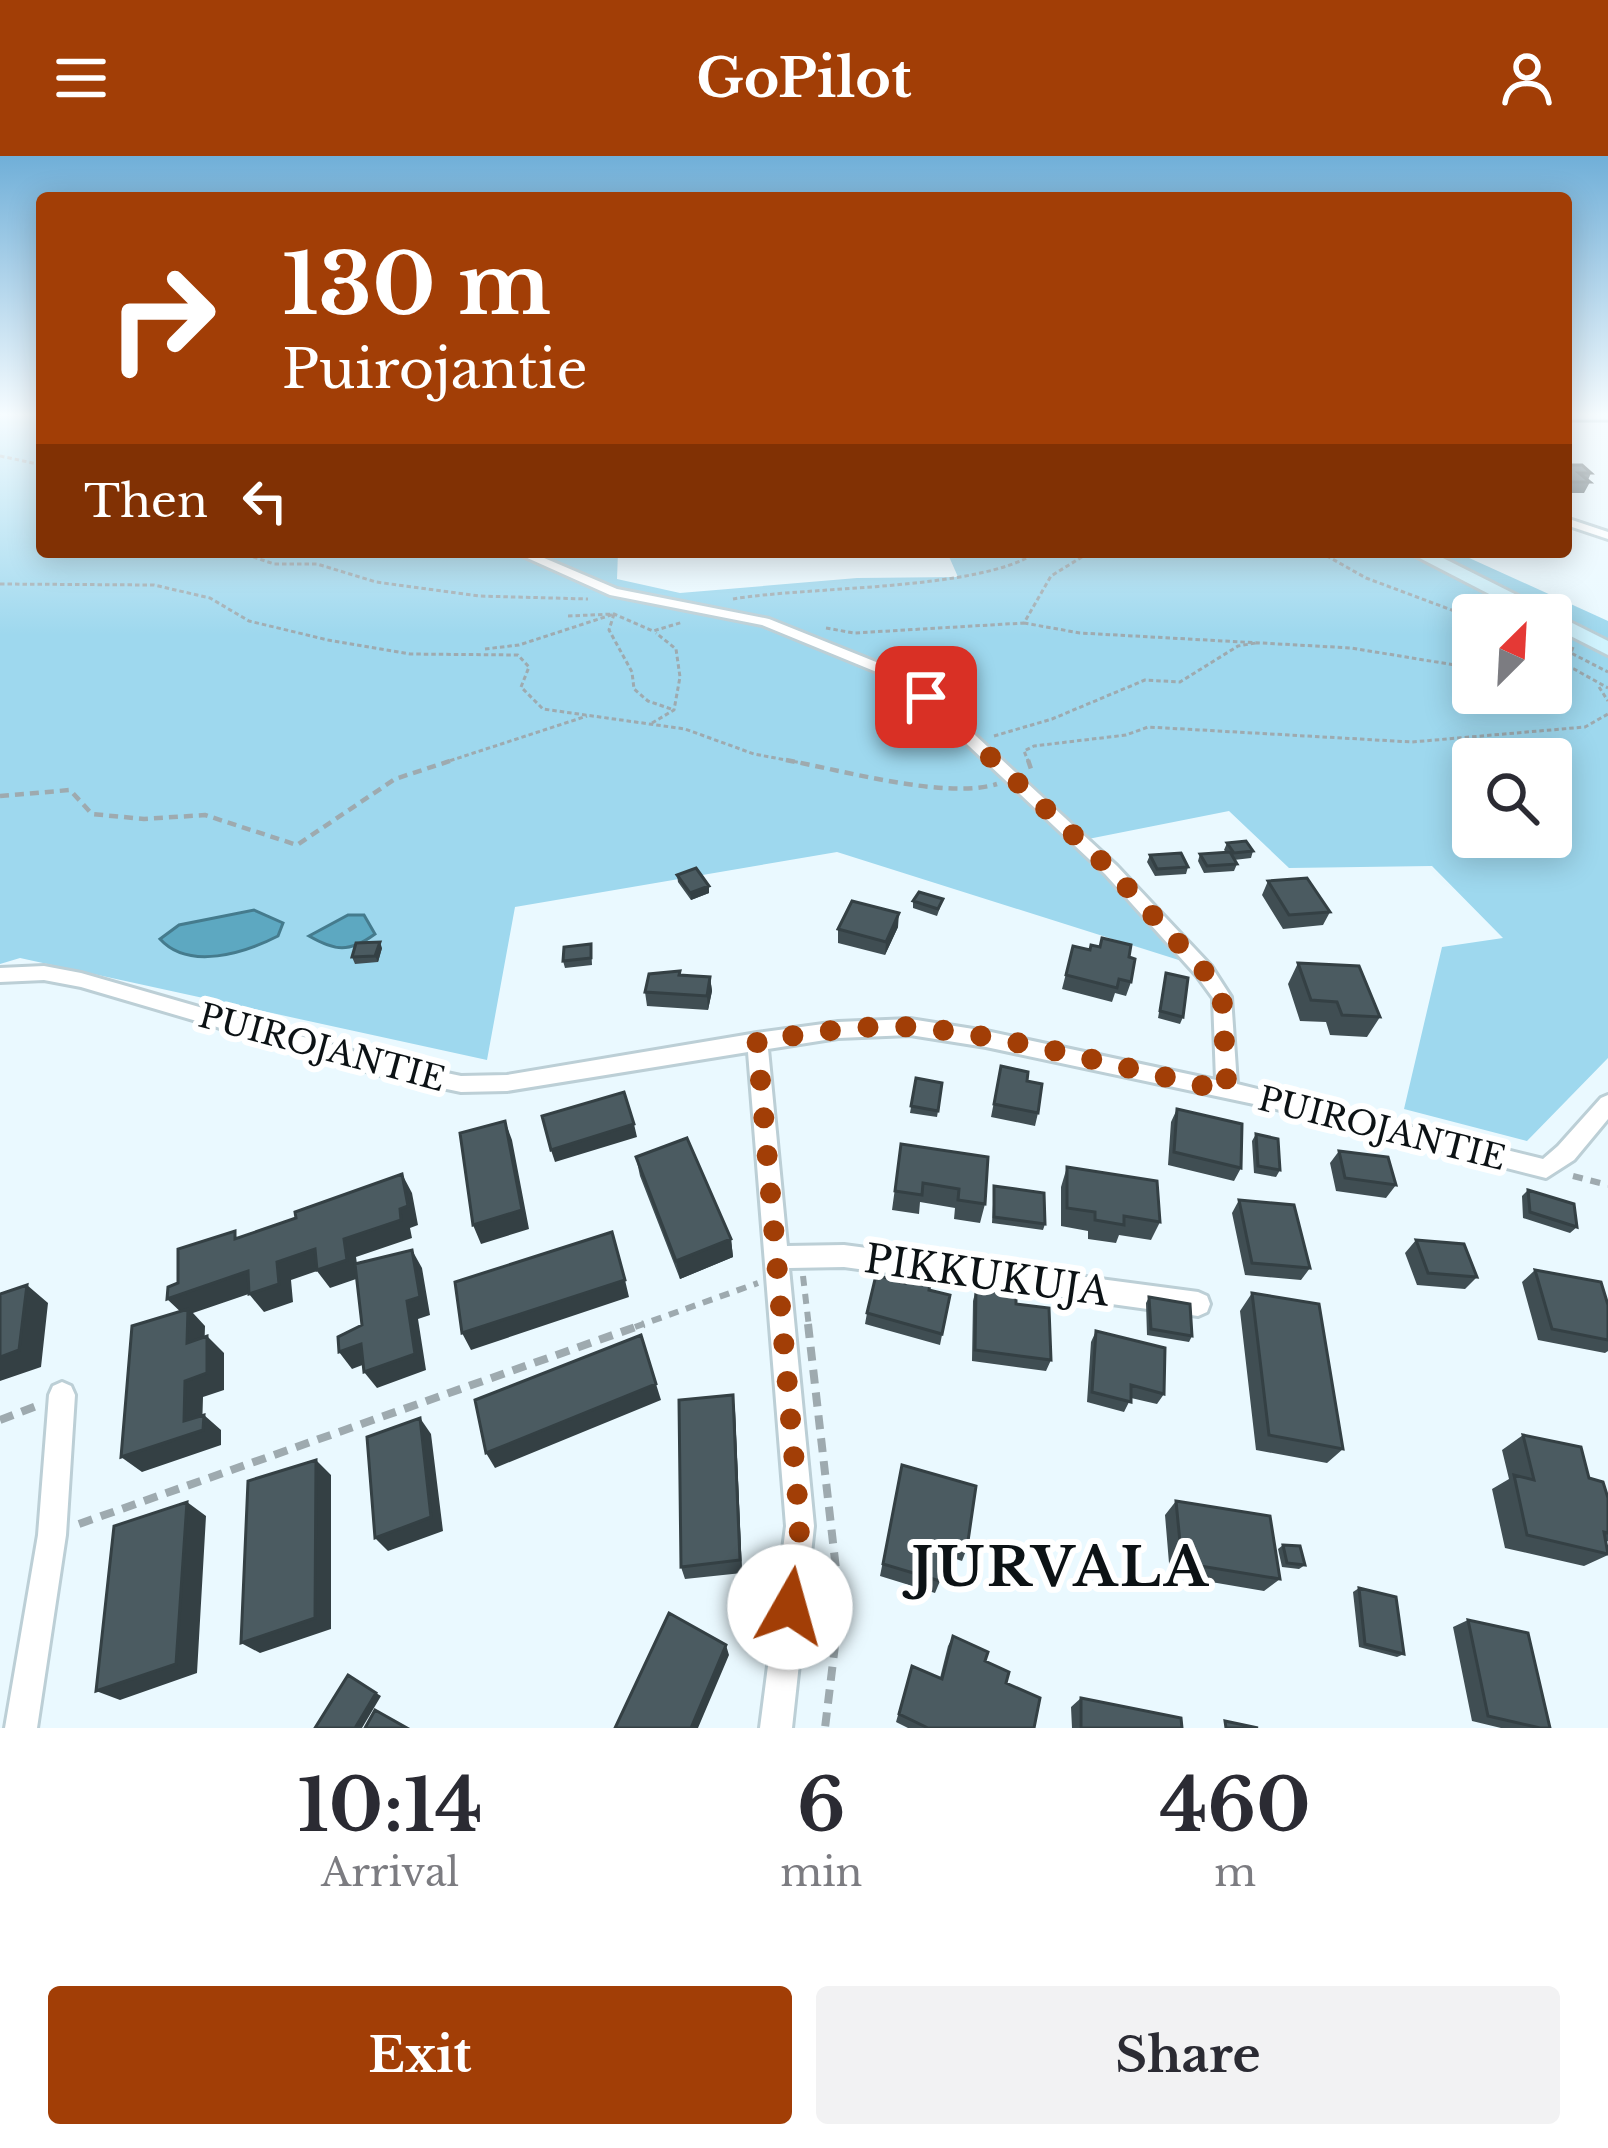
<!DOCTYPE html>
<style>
body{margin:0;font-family:"Libre Baskerville",serif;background:#f2f2f3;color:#2b2b33;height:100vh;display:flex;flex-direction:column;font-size:45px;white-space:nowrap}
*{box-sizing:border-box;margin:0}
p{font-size:39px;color:#7c7c81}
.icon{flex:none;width:66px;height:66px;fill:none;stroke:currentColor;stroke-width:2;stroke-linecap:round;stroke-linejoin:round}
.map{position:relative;height:1572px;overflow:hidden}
.drawer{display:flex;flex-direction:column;background:#fff;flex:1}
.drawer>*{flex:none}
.banner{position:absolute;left:36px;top:36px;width:1536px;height:366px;border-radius:12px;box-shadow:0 6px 30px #0003;background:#a23e06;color:#fff;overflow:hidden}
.needle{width:78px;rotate:24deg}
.fabs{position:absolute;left:1452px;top:438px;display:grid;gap:24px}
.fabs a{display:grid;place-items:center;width:120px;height:120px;border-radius:12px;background:#fff;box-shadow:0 6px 30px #0003;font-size:60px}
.pin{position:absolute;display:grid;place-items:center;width:102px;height:102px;color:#fff;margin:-51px;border-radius:24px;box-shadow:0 6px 18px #0006}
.me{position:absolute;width:132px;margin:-66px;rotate:7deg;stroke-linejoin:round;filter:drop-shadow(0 0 9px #0008)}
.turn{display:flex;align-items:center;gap:42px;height:252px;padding:0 48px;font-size:54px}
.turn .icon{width:156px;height:156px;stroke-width:2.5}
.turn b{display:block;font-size:84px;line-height:102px}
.then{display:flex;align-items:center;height:114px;padding:0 48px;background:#0003;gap:24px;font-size:45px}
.eta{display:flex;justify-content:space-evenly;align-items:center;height:204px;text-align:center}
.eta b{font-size:72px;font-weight:800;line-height:84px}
.action{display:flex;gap:24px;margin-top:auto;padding:24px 48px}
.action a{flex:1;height:138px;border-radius:12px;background:#a23e06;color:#fff;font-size:48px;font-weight:800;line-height:138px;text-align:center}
.action a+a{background:#f2f2f3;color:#2b2b33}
header{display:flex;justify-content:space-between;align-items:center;height:156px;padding:0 48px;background:#a23e06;color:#fff;font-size:54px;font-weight:800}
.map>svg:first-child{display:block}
.green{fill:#9ed8ee;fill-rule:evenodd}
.water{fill:#5da8c1;stroke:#457b8d;stroke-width:3}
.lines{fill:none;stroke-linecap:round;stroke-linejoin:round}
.stream{stroke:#457b8d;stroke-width:3}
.street-casing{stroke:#bccfd6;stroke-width:6}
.secondary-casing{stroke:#bccfd6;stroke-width:6}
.path-far3{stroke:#9eaaaf;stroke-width:3;stroke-dasharray:4.5 3;stroke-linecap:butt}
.path-far2{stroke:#9eaaaf;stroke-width:4.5;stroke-dasharray:9 6;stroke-linecap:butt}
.path-far1{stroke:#9eaaaf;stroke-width:6;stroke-dasharray:10 8;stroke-linecap:butt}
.path{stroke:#9eaaaf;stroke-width:8;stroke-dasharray:14 9;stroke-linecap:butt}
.street{fill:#fff;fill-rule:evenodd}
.secondary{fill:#d0f3fe;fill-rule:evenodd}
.wall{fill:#404e53}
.shaded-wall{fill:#344044}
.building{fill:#4b5b61;stroke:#344044;stroke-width:3}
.route{stroke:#a23e06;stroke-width:21;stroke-dasharray:0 37.8}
.labels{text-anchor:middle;stroke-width:12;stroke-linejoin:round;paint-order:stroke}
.street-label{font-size:33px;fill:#0c1215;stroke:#fff}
.near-street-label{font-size:39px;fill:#0c1215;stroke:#fff}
.near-district-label{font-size:54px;font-weight:bold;letter-spacing:3px;fill:#0c1215;stroke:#fff}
</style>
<header><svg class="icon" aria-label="menu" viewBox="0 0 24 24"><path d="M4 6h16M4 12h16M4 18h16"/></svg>GoPilot<svg class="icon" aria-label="person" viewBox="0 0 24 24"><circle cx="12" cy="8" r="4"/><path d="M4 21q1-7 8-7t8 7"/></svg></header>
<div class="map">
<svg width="1608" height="1572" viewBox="0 0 1608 1572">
<rect width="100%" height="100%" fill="#eaf9ff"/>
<path class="green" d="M0,259h42v137h576l-1,27 63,14 177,-15 101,-1 -11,-25h509l152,69v437l-81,83 -123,-32 38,-162 61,-9 -71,-72 -143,2 -60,-57 -156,31 112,120 -348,-110 -322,55 -28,153 -467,-102 -20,6zM1473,459h78v78h-78zM1473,603h78v78h-78z"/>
<path class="water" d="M254,754l29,13 -5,13c-33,17 -89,35 -118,3l19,-14z
M348,759h16l11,19c-26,19 -40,17 -66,2z"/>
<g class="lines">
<path class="stream" d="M1566,265h42"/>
<defs>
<path id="street" d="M1566,362l42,14v7l-42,-14z
M514,396h16l87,37 152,30 142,57 206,190 94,100 20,31 6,87 306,75 15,-13 43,-48 7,-3v24l-34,41 -28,18 -278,-71 -282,-60 -76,-12 -72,3 -70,11 19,197 57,-1 354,47 9,4 3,8 -3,8 -9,4 -354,-49 -55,1 25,258 -22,202h-32l26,-202 -38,-474 -241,39 -46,1 -81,-17 -299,-88 -37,-7 -44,2v-14l44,-2 37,7 299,86 81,17 46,-1 250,-42 81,-11 72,-3 76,12 230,49 -3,-82 -16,-22 -92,-102 -204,-192 -139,-57 -152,-30z
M62,1226l9,4 4,9 -9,140 -29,193h-32l33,-193 11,-140 4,-9z"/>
<path id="secondary" d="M1408,396h23l177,89v14l-57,-29v-11h-21z"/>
</defs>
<use href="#street" class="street-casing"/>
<use href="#secondary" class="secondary-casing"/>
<path class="path-far3" d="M0,300l42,9
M239,396l35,12h43l59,18 103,14 109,3
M1320,396l46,26 107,40
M0,428l154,1 56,13 39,23 79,19 82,14 108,1 11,12 -8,20 22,22 142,20 69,25 48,9
M733,443c75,-13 247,-8 304,-47
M614,458l-5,16 23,42 2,17 14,12 26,9
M568,460l46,-2 39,17 30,-9
M1024,467l56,10 271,15 122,20
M826,472l28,5 170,-10 27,-47 39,-24
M1573,491l-2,6 37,19
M485,493l34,-4 95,-31
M1551,509l23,4 34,19
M1599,531l9,14
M652,567l22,-13 6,-33 -4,-28 -20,-16
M994,580l58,-17 93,-39 35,2 58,-36 18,-3
M443,607l144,-47
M1029,607l-5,-12 10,-5 92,-11 22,-8 264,15 173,-15 23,-13"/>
<path class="path-far2" d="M786,604c55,10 160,40 211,24
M1028,604l3,9
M0,640l70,-6 22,24 52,5 61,-4 92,30 98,-66 58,-19"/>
<path class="path-far1" d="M1573,1020l35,9
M803,1120l6,51
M635,1171l123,-44"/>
<path class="path" d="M808,1168l32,280 -15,124
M0,1264l39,-15
M79,1368l565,-200"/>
<use href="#street" class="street"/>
<use href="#secondary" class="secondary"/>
</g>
<path class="wall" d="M1566,309l25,8 -3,7 2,2 -6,11h-18z
M1227,687l26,8 -2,7 -17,2 3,4 -3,7 -30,2 -6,-12 2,-7 26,-2 -2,-2z
M1150,699l38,12 -2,7 -31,2 -8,-14z
M677,719l32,18 -18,7 -13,-18z
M1268,725l62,31 -7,13 -40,4 -21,-34z
M943,743l-6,17 -24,-8v-7z
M898,771l-13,28 -47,-12v-14z
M591,788l1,21 -27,3 -2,-7z
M1073,790l56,11 2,25 -5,14 -11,-3 -3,9 -50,-13z
M382,792l-4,14 -23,2 -3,-7z
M1298,807l82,54 -13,20 -37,-2 -4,-13 -26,-1 -12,-37z
M680,815l1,5 29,1 2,14 -4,19 -61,-4 -2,-14z
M1166,817l17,44 -3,7 -22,-6z
M1001,910l26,15 11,32 -3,13 -44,-9z
M916,922l22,33 -1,6 -27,-4z
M1177,953l64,59 -7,13 -66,-16 3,-43z
M1256,978l24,36 -4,7 -22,-4 -2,-32z
M901,988l84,60 -5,19 -26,-4 1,-11 -35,-6 -1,12 -27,-4z
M1339,995l57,34 -10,13 -50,-7 -6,-28z
M636,1001l95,82 2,18 -53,22 -40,-103z
M1067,1011l93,55 -9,18 -32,-5 -3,8 -28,-4v-8l-27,-5v-39z
M994,1030l51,38 -2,6 -51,-7z
M1528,1034l49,37 -7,6 -47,-15 -1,-22z
M1239,1044l71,68 -9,12 -56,-5 -13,-62z
M1416,1084l61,37 -12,12 -48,-4 -12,-32z
M1535,1114l73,35v46l-3,2 -67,-13 -16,-58z
M905,1127l45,12 -10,50 -75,-21 2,-11z
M976,1133l40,15 35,56 -5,11 -74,-10 1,-60z
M1252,1137l91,156 -16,14 -71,-13 -16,-139z
M1149,1141l43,39 -3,6 -42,-7 -1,-32z
M1096,1175l68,63 -7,10 -26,-6 -7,14 -37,-10 4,-60z
M735,1255l7,162 -57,6 -4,-12z
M1523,1279l66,43 19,20v43l-2,1 2,13 -24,11 -79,-18 -13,-59 17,-10 -7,-29z
M902,1309l65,83 -5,13 -18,-6 -4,26 -5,12 -55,-17z
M1176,1345l104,78 -16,12 -94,-16 -5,-60z
M1283,1389l22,20 -6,4 -17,-2 -4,-18z
M1359,1432l45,66 -7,3 -38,-10 -6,-55z
M1468,1464l82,108h-49l-29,-7 -19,-94z
M953,1480l32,25 21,22 28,45h-126l-12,-6 16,-56 28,12 8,-32z
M1081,1542l101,30h-110l-1,-21z"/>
<path class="shaded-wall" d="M709,730v7l-18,7 -1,-7z
M899,757l-1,14 -13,28 1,-13z
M380,786l2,6 -4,14 -3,-6z
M710,821l2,14 -4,19 -1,-14z
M505,965l7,19 17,89 -48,15 -8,-19z
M634,968l3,13 -82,25 -4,-12z
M402,1018l10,19 6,32 -8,3 2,10 -56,19 3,21 -29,10 -13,-17 -26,9 2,22 -29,10 -15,-18 28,-32 67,-23 56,-30z
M731,1083l2,18 -53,22 -4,-18z
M412,1094l10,18 8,47 -12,4 8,51 -49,18 -13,-16 43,-71z
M248,1115l15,18 -70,24 12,13 -1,33 -17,-16 -2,-27 -18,-17z
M625,1124l4,17 -158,53 -9,-17z
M27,1129l21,18 -7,64 -41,14v-24z
M207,1180l17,17v37l-21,7 -1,33 2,-15 17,15v15l-79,27 -21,-15 63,-36 1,-40z
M361,1188l12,17 -21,8 -13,-17z
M656,1228l5,16 -166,68 -9,-15z
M733,1239l2,16 7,162 -2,-13z
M420,1262l11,16 12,97 -55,20 -13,-13z
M316,1304l15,15v154l-71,24 -19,-10z
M187,1346l19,14 -9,157 -77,27 -24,-9z
M726,1489l3,10 -31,73h-7z
M376,1537l5,3 -19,32h-7z"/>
<path class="building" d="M1566,309h16l9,8h-12l11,9h-19l-5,-5z
M1246,685l7,10 -19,2 -7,-10z
M1230,696l7,12 -30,2 -7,-12z
M1181,697l7,14 -31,2 -7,-14z
M696,712l13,18 -19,7 -13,-18z
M1307,722l23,34 -41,3 -21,-34z
M919,736l24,7 -5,10 -25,-8z
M852,745l47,12 -13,29 -48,-13z
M1102,782l29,7 -2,12 6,2 -4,23 -12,-3 -2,9 -51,-13 7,-29 17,4 1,-5 9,2z
M380,786l-5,14 -23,1 4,-14z
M591,788v14l-28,3 1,-14z
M1298,807l61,3 21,51 -38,-2 -5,-13 -26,-2z
M680,815l-1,4 31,2 -3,19 -62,-4 4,-18z
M1166,817l22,5 -5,39 -23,-6z
M1001,910l27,6 -1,9 15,3 -4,29 -44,-9z
M916,922l26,5 -4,28 -27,-5z
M624,936l10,32 -83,26 -9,-34z
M1177,953l65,15 -1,44 -67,-16z
M505,965l17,89 -49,15 -13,-92z
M1256,978l22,5 2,31 -22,-4z
M687,982l44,101 -55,22 -40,-104z
M901,988l87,13 -3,47 -27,-4 1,-11 -36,-6 -1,12 -27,-4z
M1339,995l49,6 8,28 -51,-7z
M1067,1011l90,14 3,41 -36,-6v9l-29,-5v-8l-28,-4z
M402,1018l6,32 -8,3 1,11 -57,19 3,21 -30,10 -2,-21 -38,13 2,22 -30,10 -1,-23 -81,28 1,-12 10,-4v-34l57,-18v8l61,-21 -1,-6z
M994,1030l50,7 1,31 -51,-7z
M1528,1034l46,14 3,23 -47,-15z
M1239,1044l55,5 16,63 -58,-5z
M612,1076l13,48 -163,53 -7,-51z
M1416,1084l48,4 13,33 -49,-4z
M412,1094l8,47 -13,4 8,53 -51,18 -3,-28 -22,8 -1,-15 24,-12 -7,-61z
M1535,1114l66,12 7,23v35l-56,-11z
M907,1116l24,6 -2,12 21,5 -8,39 -75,-21 9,-38 29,8z
M27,1129l-8,65 -19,7v-63z
M976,1133l40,5v10l33,4 2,52 -76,-10z
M1252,1137l67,11 24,145 -74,-14z
M1149,1141l41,7 2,32 -41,-7z
M188,1153l-1,34 20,-7v37l-22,8 -1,40 20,-6 -1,15 -82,27 11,-131z
M1096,1175l69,17 -1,46 -33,-9v17l-39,-10z
M641,1179l15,49 -170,69 -11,-53z
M733,1239l7,165 -59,7 -2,-167z
M420,1262l11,99 -56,21 -8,-101z
M1523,1279l58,12 8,31 14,4 5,16v35l-4,-1 4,22 -81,-19 -13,-60 20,5z
M316,1304l-1,158 -74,25 7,-162z
M902,1309l74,21 -9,62 -21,-6 -6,39 -57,-17z
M1176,1345l94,15 10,63 -98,-16z
M187,1346l-11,162 -80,27 18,-165z
M1283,1389l17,1 5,19 -18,-2z
M1359,1432l37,9 8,57 -39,-10z
M669,1457l57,32 -35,83h-76z
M1468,1464l60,13 22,95h-10l-52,-12z
M953,1480l35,16 -3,9 24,11 -3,11 34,15 -6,30h-106l-29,-14 13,-48 30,13z
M348,1519l28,18 -21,35h-40z
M1081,1542l100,20 1,10h-101z
M375,1554l32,18h-42z
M1225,1565l33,7h-32z"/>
<linearGradient id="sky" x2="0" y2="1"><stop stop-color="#70afd8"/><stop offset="0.54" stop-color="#f6fcff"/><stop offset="1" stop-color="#f6fcff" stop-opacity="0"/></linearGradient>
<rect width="1608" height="479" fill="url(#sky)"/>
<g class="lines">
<path class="route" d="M790,1451l10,-81 -43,-485c50,-7 103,-17 155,-14 105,9 211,42 315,64l-5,-94 -18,-26 -93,-101 -185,-173"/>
</g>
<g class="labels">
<g class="street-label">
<text transform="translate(322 891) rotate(15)" y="12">PUIROJANTIE</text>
<text transform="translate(1382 972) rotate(14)" y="12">PUIROJANTIE</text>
</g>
<g class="near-street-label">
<text transform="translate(987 1119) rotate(8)" y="14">PIKKUKUJA</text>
</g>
<g class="near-district-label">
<text x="1061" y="1430">JURVALA</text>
</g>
</g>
</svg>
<div class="fabs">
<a><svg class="needle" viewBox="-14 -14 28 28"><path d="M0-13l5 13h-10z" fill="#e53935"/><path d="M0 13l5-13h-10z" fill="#7c7c81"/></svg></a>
<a><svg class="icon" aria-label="search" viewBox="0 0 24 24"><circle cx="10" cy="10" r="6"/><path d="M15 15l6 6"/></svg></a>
</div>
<div class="pin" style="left:926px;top:541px;background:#d93025"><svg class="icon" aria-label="arrive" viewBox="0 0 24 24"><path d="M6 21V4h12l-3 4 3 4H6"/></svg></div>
<svg class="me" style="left:790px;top:1451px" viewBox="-20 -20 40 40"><circle r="19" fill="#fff"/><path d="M0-13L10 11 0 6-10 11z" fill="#a23e06"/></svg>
<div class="banner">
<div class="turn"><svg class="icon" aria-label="right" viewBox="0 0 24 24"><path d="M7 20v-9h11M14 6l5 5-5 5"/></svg><div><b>130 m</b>Puirojantie</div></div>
<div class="then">Then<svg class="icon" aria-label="left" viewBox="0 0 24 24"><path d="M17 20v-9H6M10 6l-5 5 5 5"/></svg></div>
</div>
</div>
<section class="drawer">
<div class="eta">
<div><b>10:14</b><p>Arrival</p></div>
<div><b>6</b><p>min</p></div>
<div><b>460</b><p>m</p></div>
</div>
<div class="action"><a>Exit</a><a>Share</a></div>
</section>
